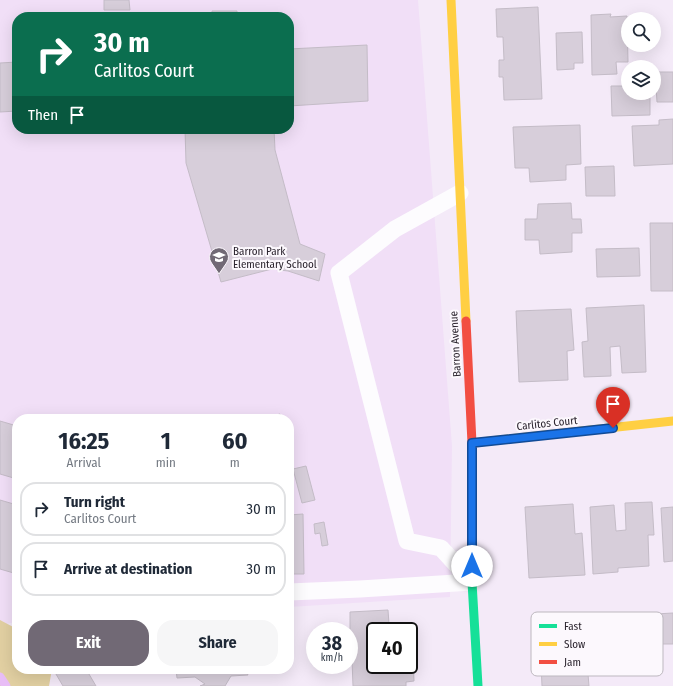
<!DOCTYPE html>
<style>
body{margin:0;font-family:"Fira Sans Condensed",sans-serif;background:#f6f6f7;color:#1f2937;height:100vh;display:flex;flex-direction:column;font-size:15px;white-space:nowrap}
*{box-sizing:border-box;margin:0}
p{font-size:13px;color:#747a83}
.icon{flex:none;width:22px;height:22px;fill:none;stroke:currentColor;stroke-width:2;stroke-linecap:round;stroke-linejoin:round}
.map{position:relative;flex:1;overflow:hidden}
.panel{position:absolute;left:12px;top:414px;width:282px;height:260px;display:flex;flex-direction:column;background:#fff;border-radius:16px;box-shadow:0 4px 16px #0002}
.panel>*{flex:none}
.hud{position:absolute;left:12px;top:12px;width:282px;height:122px;border-radius:16px;box-shadow:0 4px 16px #0002;background:#0b6e4f;color:#fff;overflow:hidden}
.buttons{position:absolute;left:621px;top:12px;display:grid;gap:8px}
.buttons a{display:grid;place-items:center;width:40px;height:40px;border-radius:50%;background:#fff;box-shadow:0 4px 16px #0002;font-size:20px}
.speed{position:absolute;left:306px;top:622px;display:flex;gap:8px;font-size:20px;font-weight:700;text-align:center}
.speed>*{display:grid;place-content:center;width:52px;height:52px;border-radius:50%;background:#fff;box-shadow:0 4px 16px #0002;line-height:1}
.speed small{font-size:10px;font-weight:400}
.speed .limit{border:2px solid #111;border-radius:6px;background:#fff;color:#111}
.pin{position:absolute;display:grid;place-items:center;width:34px;height:34px;color:#fff;margin:-41px -17px;border-radius:50% 50% 50% 0;rotate:-45deg;box-shadow:0 0 4px #0007}
.pin .icon{rotate:45deg}
.me{position:absolute;width:44px;margin:-22px;rotate:0deg;stroke-linejoin:round;filter:drop-shadow(0 0 3px #0008)}
.turn{display:flex;align-items:center;gap:14px;height:84px;padding:0 16px;font-size:18px}
.turn .icon{width:52px;height:52px;stroke-width:2.5}
.turn b{display:block;font-size:28px;line-height:34px}
.then{display:flex;align-items:center;height:38px;padding:0 16px;background:#0003;gap:8px;font-size:15px}
.eta{display:flex;justify-content:space-evenly;align-items:center;height:68px;text-align:center}
.eta b{font-size:24px;font-weight:700;line-height:28px}
.primary-button{display:flex;gap:8px;margin-top:auto;padding:8px 16px}
.primary-button a{flex:1;height:46px;border-radius:16px;background:#716975;color:#fff;font-size:16px;font-weight:700;line-height:46px;text-align:center}
.primary-button a+a{background:#f6f6f7;color:#1f2937}
ul{padding:0;list-style:none}
li{display:flex;align-items:center;gap:12px;height:54px;margin:0 8px 6px;padding:0 8px;border:2px solid #e0e1e3;border-radius:16px}
li div{flex:1}
li b{display:block;font-size:15px}
li em{font-style:normal}
.map>svg:first-child{display:block}
.built{fill:#f1dff7;fill-rule:evenodd}
.forest{fill:#e2d0a2}
.lines{fill:none;stroke-linecap:round;stroke-linejoin:round}
.stream{stroke:#e8bdf6;stroke-width:9}
.building{fill:#d7ceda;stroke:#c4bcc7}
.lane{stroke:#fdfcfe;stroke-width:17}
.fast{stroke:#16e098;stroke-width:9}
.slow{stroke:#ffcf43;stroke-width:9}
.jam{stroke:#f24e42;stroke-width:9}
.route-casing{stroke:#114b97;stroke-width:10}
.route{stroke:#1a73e8;stroke-width:7}
.labels{text-anchor:middle;stroke-width:4;stroke-linejoin:round;paint-order:stroke}
.poi-label{font-size:11px;fill:#2b242e;stroke:#fcf8fd;text-anchor:start}
.street-label{font-size:11px;fill:#2b242e;stroke:#fcf8fd}
.key{fill:#fcf8fd;stroke:#bdb8bf;stroke-width:1}
.key-label{font-size:11px;fill:#2b242e}
</style>
<div class="map">
<svg width="673" height="686" viewBox="0 0 673 686">
<rect width="100%" height="100%" fill="#f4eaf8"/>
<path class="built" d="M0,0h418l34,446 -2,151 -161,10v-188h-272v203l-17,3zM17,17h272v112h-272z"/>
<path class="forest" d="M0,620l17,9v40h35l-3,17h-49z"/>
<g class="lines">
<path class="stream" d="M0,677l6,9"/>
</g>
<path class="building" d="M104,0h25l1,10h-26z
M538,7l4,92 -38,1 -1,-23h-4v-17h5l-1,-23h-6l-1,-28z
M212,11h25v6h-25z
M611,14l-1,3 17,-1 1,46h-12l1,12 -25,1 -1,-60z
M582,32l1,31h-9v6l-17,1 -1,-37z
M367,45l1,56 -79,5v-57z
M17,62v49l-17,1v-49z
M655,72h18v30h-16z
M611,86h17v7h22v22l-38,1z
M673,119v45l-39,2 -2,-40 27,-1v-5z
M580,125l1,39 -15,1v15l-36,2 -1,-14h-14l-2,-41z
M185,129h89l1,21 25,94 25,10 -6,27 -31,-10 -16,-2 -51,13 -35,-119z
M614,166l1,30h-29l-1,-29z
M571,203l1,16h9l1,14h-10v19l-32,2 -1,-14h-14v-21h12l1,-15z
M650,223h23v68h-22z
M639,248l1,28 -43,1 -1,-28z
M644,305l2,67 -24,1 -2,-27 -10,1 1,29 -27,1 -2,-35 6,-1 -2,-33z
M571,309l3,41 -7,1 1,29 -49,2 -3,-71z
M280,414l2,5h-16v-1z
M0,421l17,5v53l-17,-5z
M306,466l9,34 -13,3 -9,-34z
M0,500l17,5v69l-17,-5z
M652,502l2,33h-6l1,31 -31,2v4l-25,2 -3,-67 24,-2 2,26 10,-1 -1,-27z
M573,504l2,30 7,-1 3,42 -56,3 -4,-71z
M673,507v54l-9,1 -3,-54z
M303,514l1,60h-15v-59z
M324,522l4,23 -6,1 -2,-13 -5,1 -1,-10z
M388,610l1,14h7v5h10v2h-31v34h34v-8h4l1,24 -8,1v4h-53l-1,-26h-3v-25h1v-23z
M673,613v31h-17l-1,-30z
M585,638l1,12 12,-1 2,25h-12l1,12h-47l-2,-45z
M53,669h33l10,17h-33z
M176,669h94v2l-23,2 1,2 -17,1 -6,10h-25l5,-2 -10,-7 -18,1z"/>
<g class="lines">
<path class="lane" d="M460,193l-65,36 -56,44 68,268 34,7 31,34
M289,592l71,-3 112,-7"/>
<path class="fast" d="M472,541v41l6,104"/>
<path class="slow" d="M451,0l15,321
M472,443l201,-22"/>
<path class="jam" d="M466,321l6,122v98"/>
</g>
<g class="lines">
<defs>
<path id="route" d="M472,566v-123l141,-15"/>
</defs>
<use href="#route" class="route-casing"/>
<use href="#route" class="route"/>
</g>
<defs>
<symbol id="school-pin" viewBox="-11 -11 22 30"><path d="M0 17L-7.5 6A9.5 9.5 0 1 1 7.5 6Z" fill="#716975" stroke="#fcf8fd"/><path d="M0-5L7-2L0 1L-7-2ZM-4 1L0 2.5L4 1V4Q0 6-4 4Z" fill="#fff"/></symbol>
</defs>
<g fill-rule="evenodd">
<use href="#school-pin" x="208" y="246" width="22" height="30"/>
</g>
<g class="labels">
<g class="poi-label">
<text x="233" y="255">Barron Park<tspan x="233" dy="13">Elementary School</tspan></text>
</g>
<g class="street-label">
<text transform="translate(455 344) rotate(-93)" y="4">Barron Avenue</text>
<text transform="translate(547 423) rotate(-6)" y="4">Carlitos Court</text>
</g>
</g>
<rect x="531" y="612" width="132" height="64" rx="6" class="key"/>
<rect x="539" y="624" width="18" height="4" fill="#16e098"/>
<rect x="539" y="642" width="18" height="4" fill="#ffcf43"/>
<rect x="539" y="660" width="18" height="4" fill="#f24e42"/>
<g class="key-label">
<text x="564" y="630">Fast</text>
<text x="564" y="648">Slow</text>
<text x="564" y="666">Jam</text>
</g>
</svg>
<div class="buttons">
<a><svg class="icon" aria-label="search" viewBox="0 0 24 24"><circle cx="10" cy="10" r="6"/><path d="M15 15l6 6"/></svg></a>
<a><svg class="icon" aria-label="layers" viewBox="0 0 24 24"><path d="M12 4l9 5-9 5-9-5zM3 14l9 5 9-5"/></svg></a>
</div>
<div class="speed"><div>38<small>km/h</small></div><div class="limit">40</div></div>
<div class="pin" style="left:613px;top:428px;background:#d93025"><svg class="icon" aria-label="arrive" viewBox="0 0 24 24"><path d="M6 21V4h12l-3 4 3 4H6"/></svg></div>
<svg class="me" style="left:472px;top:566px" viewBox="-20 -20 40 40"><circle r="19" fill="#fff"/><path d="M0-13L10 11 0 6-10 11z" fill="#1a73e8"/></svg>
<div class="hud">
<div class="turn"><svg class="icon" aria-label="right" viewBox="0 0 24 24"><path d="M7 20v-9h11M14 6l5 5-5 5"/></svg><div><b>30 m</b>Carlitos Court</div></div>
<div class="then">Then<svg class="icon" aria-label="arrive" viewBox="0 0 24 24"><path d="M6 21V4h12l-3 4 3 4H6"/></svg></div>
</div>
<section class="panel">
<div class="eta">
<div><b>16:25</b><p>Arrival</p></div>
<div><b>1</b><p>min</p></div>
<div><b>60</b><p>m</p></div>
</div>
<ul>
<li><svg class="icon" aria-label="right" viewBox="0 0 24 24"><path d="M7 20v-9h11M14 6l5 5-5 5"/></svg><div><b>Turn right</b><p>Carlitos Court</p></div><em>30 m</em></li>
<li><svg class="icon" aria-label="arrive" viewBox="0 0 24 24"><path d="M6 21V4h12l-3 4 3 4H6"/></svg><div><b>Arrive at destination</b></div><em>30 m</em></li>
</ul>
<div class="primary-button"><a>Exit</a><a>Share</a></div>
</section>
</div>
